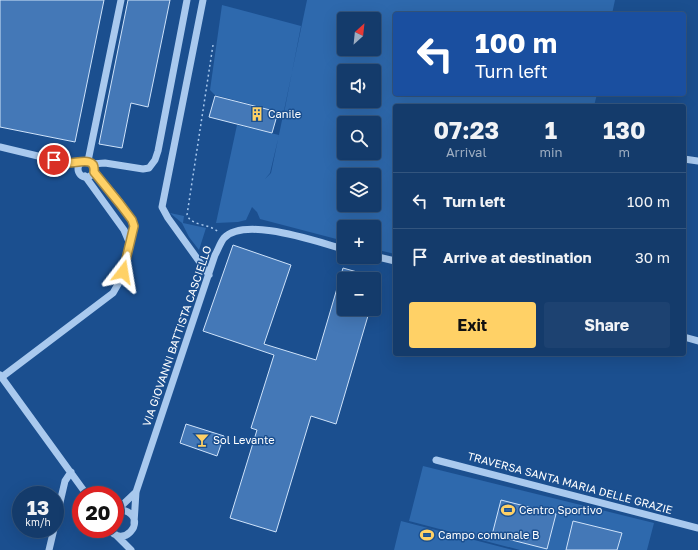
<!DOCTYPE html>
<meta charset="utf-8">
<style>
body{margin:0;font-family:"Golos Text",sans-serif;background:#1d4271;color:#f1f3f6;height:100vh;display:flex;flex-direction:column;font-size:15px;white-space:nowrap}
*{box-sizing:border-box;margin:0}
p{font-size:13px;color:#9dadc1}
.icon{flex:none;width:22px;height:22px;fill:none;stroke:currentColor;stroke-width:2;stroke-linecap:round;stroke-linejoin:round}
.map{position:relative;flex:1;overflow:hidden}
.panel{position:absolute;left:393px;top:104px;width:293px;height:252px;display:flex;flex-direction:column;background:#143b6b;border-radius:4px;box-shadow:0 4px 16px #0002,0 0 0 1px #33557e}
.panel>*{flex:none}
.banner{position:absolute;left:393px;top:12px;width:293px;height:84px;border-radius:4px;box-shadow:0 4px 16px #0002,0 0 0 1px #33557e;background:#1a4fa0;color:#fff;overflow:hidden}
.needle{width:26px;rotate:27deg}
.controls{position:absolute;left:337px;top:12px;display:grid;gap:8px}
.controls a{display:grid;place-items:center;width:44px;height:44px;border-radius:4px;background:#143b6b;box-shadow:0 4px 16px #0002,0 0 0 1px #33557e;font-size:20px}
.speed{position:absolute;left:12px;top:486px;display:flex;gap:8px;font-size:20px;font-weight:700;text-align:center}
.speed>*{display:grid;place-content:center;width:52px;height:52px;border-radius:50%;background:#143b6b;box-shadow:0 4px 16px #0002,0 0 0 1px #33557e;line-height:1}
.speed small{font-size:10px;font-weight:400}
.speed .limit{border:6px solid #d22;background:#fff;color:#111}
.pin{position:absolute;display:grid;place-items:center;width:34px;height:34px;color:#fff;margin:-17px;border:2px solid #fff;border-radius:50%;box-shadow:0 1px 4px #0007}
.me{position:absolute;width:44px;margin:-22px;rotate:14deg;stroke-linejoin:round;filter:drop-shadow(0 0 3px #0008)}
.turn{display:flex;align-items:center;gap:14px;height:84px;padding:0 16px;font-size:18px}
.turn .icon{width:52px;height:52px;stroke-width:2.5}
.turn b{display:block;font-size:28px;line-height:34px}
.eta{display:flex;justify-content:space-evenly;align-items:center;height:68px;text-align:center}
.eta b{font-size:24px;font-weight:700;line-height:28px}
.cta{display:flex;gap:8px;margin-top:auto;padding:8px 16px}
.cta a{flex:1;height:46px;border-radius:4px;background:#ffd166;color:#111;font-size:16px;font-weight:700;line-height:46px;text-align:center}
.cta a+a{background:#1d4271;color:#f1f3f6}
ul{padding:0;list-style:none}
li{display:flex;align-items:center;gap:12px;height:56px;padding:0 16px;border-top:1px solid #33557e}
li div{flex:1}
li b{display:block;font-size:15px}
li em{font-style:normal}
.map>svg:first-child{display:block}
.green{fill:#2e69ad;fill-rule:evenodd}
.building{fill:#4478b7;stroke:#cfe3fa}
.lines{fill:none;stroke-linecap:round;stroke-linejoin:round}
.path{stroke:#a9c9ee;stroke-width:1.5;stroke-dasharray:2 3;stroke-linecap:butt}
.minor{stroke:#a9c9ee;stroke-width:7}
.route-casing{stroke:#a68842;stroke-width:10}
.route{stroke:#ffd166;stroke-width:7}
.labels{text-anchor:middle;stroke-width:3;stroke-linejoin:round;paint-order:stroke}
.poi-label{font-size:11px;fill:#fff;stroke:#1b4f8f;text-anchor:start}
.street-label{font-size:11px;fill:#fff;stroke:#1b4f8f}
</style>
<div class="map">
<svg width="698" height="550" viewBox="0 0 698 550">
<rect width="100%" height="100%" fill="#1b4f8f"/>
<path class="green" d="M307,0h308l-3,14h-217v80h202l-3,12h-199v148l-21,-5v-22h-30v14l-84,-22 -3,-7 -5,-5 -6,13 -8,2 -22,1 21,-98 42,10 -9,38 -5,6 6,-6zM344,19h30v30h-30zM344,71h30v30h-30zM344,123h30v30h-30zM344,175h30v30h-30z
M222,5l79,21 -17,87 -69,-18 -5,-5z
M170,213l14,3 -1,7 23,5 -7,22 -10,-13 -7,-14z
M423,466l231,57 -7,27h-127l-111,-29z
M401,521l112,29h-119z"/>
<path class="building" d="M0,0h104l-29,142 -75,-15z
M128,0h42l-22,107 -17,-4 -9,45 -23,-4z
M215,96l63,16 -6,21 -63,-16z
M233,245l58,20 -27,79 52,16 27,-92 32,9v2h-31v30h26l-34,115 -25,-8 -35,116 -46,-14 27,-88 -6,-2 23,-73 -71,-24z
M186,424l38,12 -7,20 -37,-13z
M501,500l55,14 -9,35 -55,-14z
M573,521l49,12 -5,17h-51z"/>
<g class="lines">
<path class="path" d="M213,45l-26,170c5,12 24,8 32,18"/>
<path class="minor" d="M203,0l-41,207 6,11 41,57
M0,147l67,16 14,-1
M684,159l14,2
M88,161l33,-161
M78 169a8 8 0 1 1 16 0a8 8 0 1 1-16 0Z
M92,164l13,-1 38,6 6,-1 6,-8 3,-9 29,-151
M85,176l39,54 6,14
M374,256l21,5
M684,337l14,4
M0,375l87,120
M2,377l111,-84 8,-14 13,-53c-7,-19 -28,-40 -40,-55
M436,460l262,68
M117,510l19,-18
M134,523l2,-31 79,-237c3,-5 5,-12 9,-17 21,-22 93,4 120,11
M55,524l10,-43 6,-9
M109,529c14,20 37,-7 19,-17 -5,-3 -9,-2 -13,-1
M116,535l15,15
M49,550l5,-21"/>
</g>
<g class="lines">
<defs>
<path id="route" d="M54,160c5,1 10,3 15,3 9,0 27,-7 25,9l26,32 12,16 2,6 -11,46"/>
</defs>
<use href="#route" class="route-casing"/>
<use href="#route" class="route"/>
</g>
<defs>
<symbol id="building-bare" viewBox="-9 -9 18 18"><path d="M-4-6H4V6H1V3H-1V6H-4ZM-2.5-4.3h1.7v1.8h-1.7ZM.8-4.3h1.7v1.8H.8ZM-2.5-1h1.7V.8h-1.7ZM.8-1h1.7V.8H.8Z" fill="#ffd166" stroke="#1b4f8f" stroke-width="2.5" paint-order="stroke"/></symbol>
<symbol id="bar-bare" viewBox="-9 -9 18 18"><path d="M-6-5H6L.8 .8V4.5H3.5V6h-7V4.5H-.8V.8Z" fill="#ffd166" stroke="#1b4f8f" stroke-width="2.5" paint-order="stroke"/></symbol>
<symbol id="stadium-bare" viewBox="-9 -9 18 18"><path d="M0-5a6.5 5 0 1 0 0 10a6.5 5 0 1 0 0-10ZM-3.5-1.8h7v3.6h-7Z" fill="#ffd166" stroke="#1b4f8f" stroke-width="2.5" paint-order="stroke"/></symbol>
</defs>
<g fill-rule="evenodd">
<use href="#building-bare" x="247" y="104" width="20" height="20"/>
<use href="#bar-bare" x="192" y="430" width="20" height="20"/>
<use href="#stadium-bare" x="498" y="500" width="20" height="20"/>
<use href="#stadium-bare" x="417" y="525" width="20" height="20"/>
</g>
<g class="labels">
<g class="poi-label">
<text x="268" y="118">Canile</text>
<text x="213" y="444">Sol Levante</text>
<text x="519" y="514">Centro Sportivo</text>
<text x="438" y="539">Campo comunale B</text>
</g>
<g class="street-label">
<text transform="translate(177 336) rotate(-71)" y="4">VIA GIOVANNI BATTISTA CASCIELLO</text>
<text transform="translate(570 483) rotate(15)" y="4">TRAVERSA SANTA MARIA DELLE GRAZIE</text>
</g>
</g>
</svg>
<div class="controls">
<a><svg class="needle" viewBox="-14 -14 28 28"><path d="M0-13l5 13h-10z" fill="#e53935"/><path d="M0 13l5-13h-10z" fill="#9dadc1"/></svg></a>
<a><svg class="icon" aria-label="sound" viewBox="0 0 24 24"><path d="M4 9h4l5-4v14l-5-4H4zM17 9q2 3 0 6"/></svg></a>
<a><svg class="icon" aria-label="search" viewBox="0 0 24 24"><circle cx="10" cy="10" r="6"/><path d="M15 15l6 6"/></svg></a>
<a><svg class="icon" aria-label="layers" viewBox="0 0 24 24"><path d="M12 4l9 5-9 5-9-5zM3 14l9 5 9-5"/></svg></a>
<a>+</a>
<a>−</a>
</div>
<div class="speed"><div>13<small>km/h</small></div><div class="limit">20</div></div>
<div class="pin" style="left:54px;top:160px;background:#d93025"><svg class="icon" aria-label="arrive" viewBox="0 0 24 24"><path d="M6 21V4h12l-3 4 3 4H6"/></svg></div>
<svg class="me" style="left:123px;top:272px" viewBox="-20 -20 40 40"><path d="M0-17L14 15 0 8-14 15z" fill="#ffd166" stroke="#fff" stroke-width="4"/></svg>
<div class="banner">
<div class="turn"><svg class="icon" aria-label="left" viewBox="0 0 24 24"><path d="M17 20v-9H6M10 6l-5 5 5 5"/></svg><div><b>100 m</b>Turn left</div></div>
</div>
<section class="panel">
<div class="eta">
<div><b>07:23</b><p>Arrival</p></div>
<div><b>1</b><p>min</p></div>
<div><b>130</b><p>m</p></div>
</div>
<ul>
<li><svg class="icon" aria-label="left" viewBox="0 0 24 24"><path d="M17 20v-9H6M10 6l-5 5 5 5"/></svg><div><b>Turn left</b></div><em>100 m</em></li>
<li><svg class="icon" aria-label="arrive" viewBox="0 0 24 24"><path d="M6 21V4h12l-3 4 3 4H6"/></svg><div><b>Arrive at destination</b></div><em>30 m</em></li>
</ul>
<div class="cta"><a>Exit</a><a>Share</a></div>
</section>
</div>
